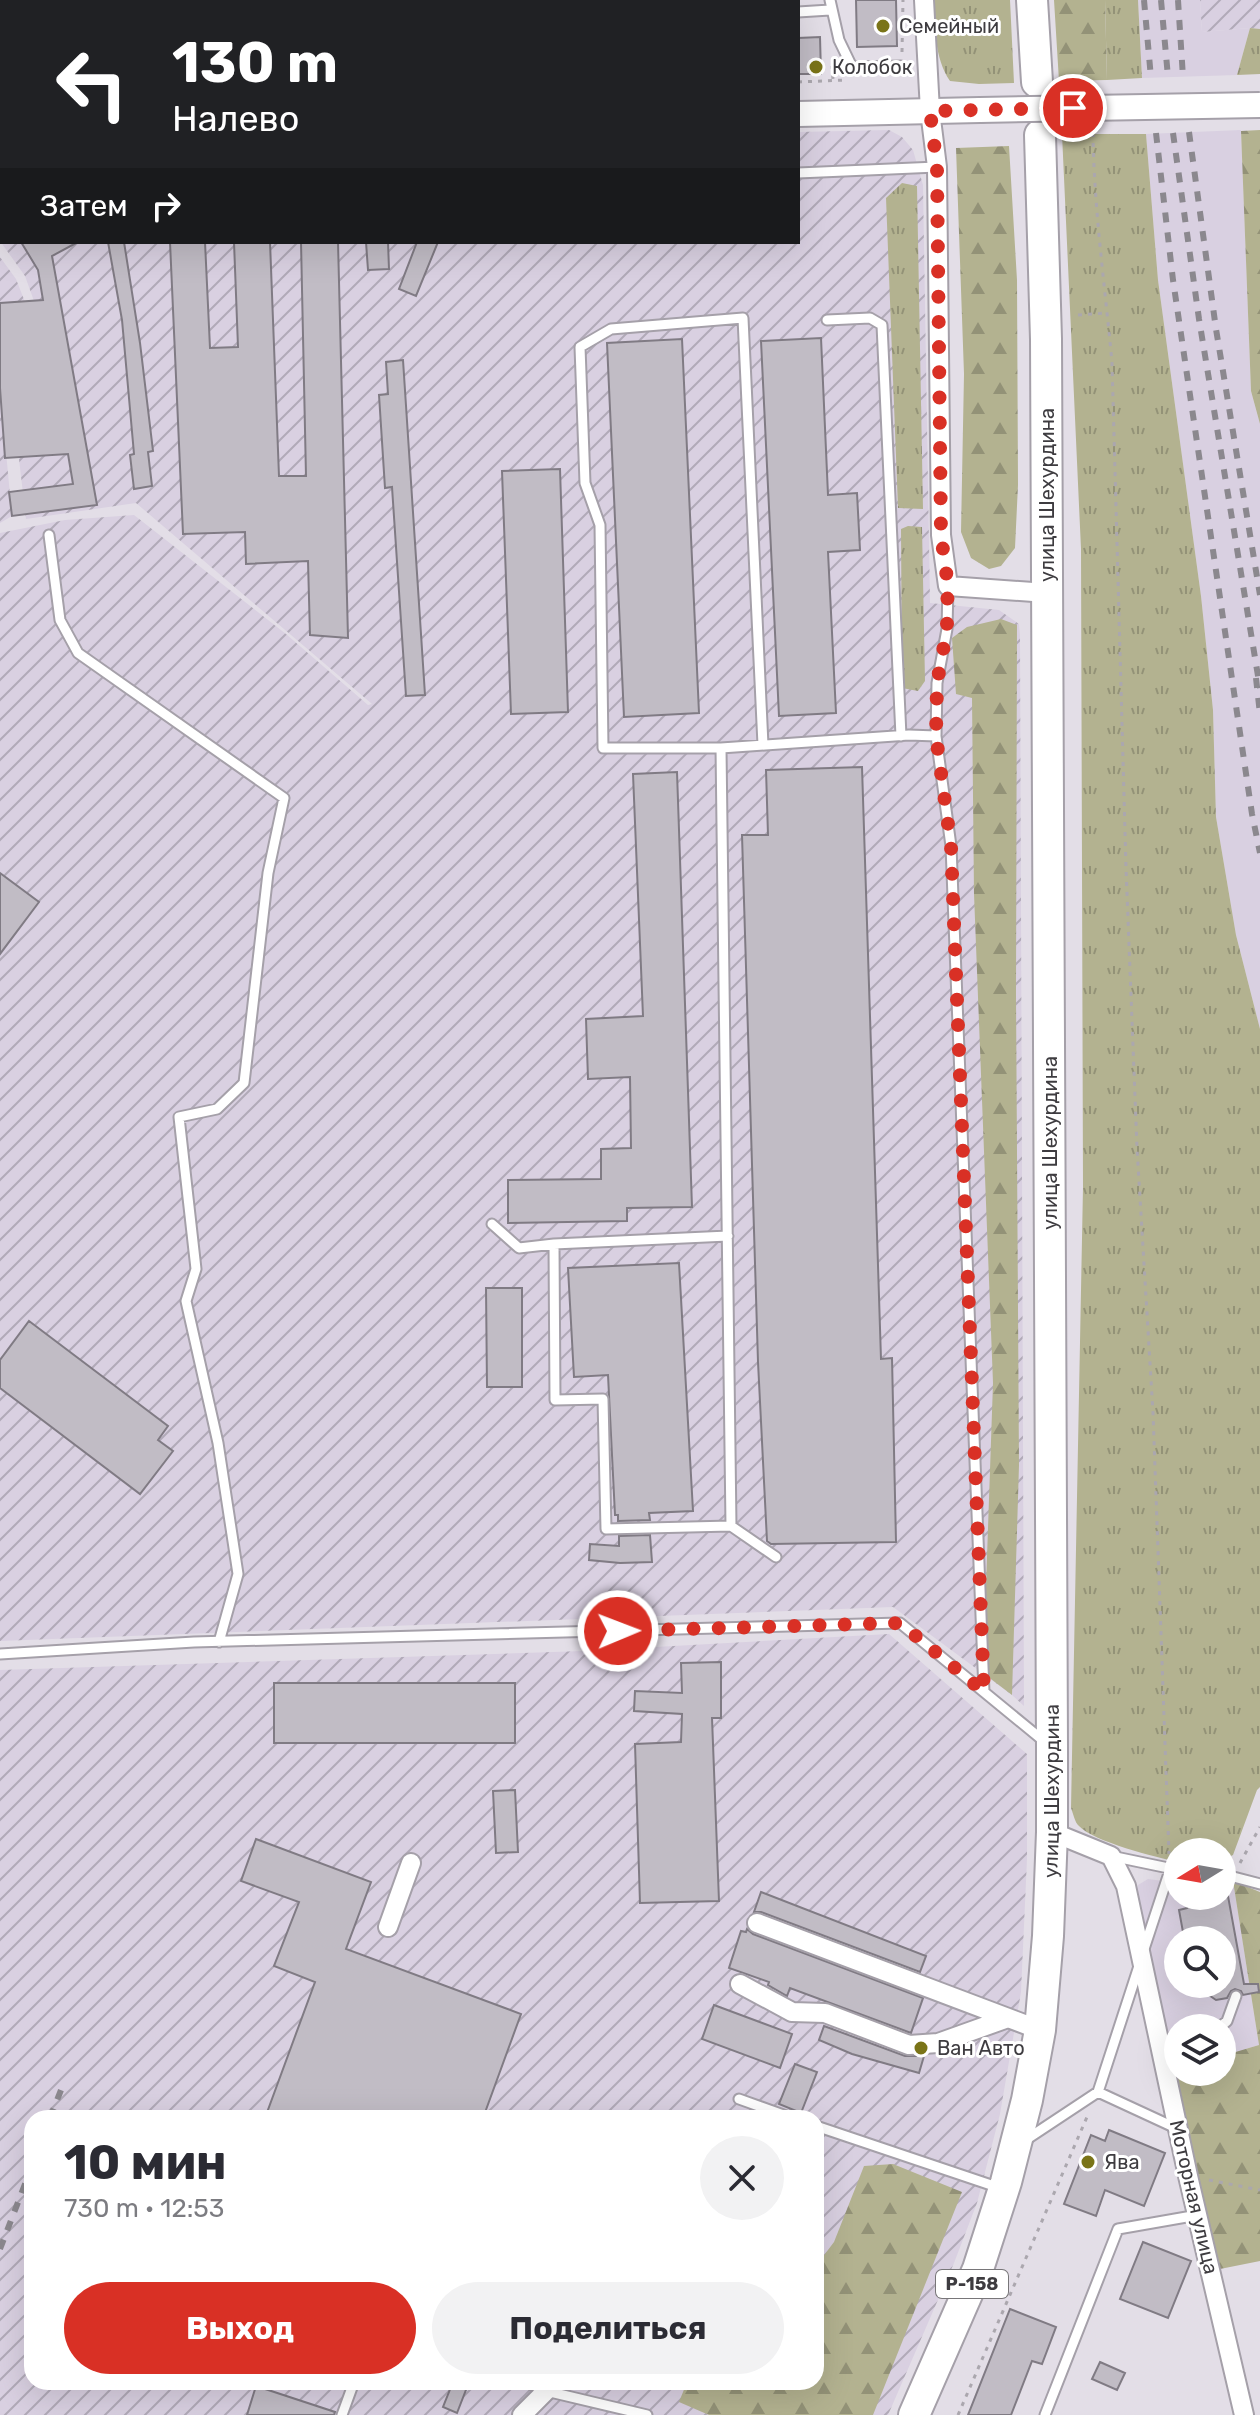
<!DOCTYPE html>
<html lang="ru">
<meta charset="utf-8">
<style>
body{margin:0;font-family:Rubik,sans-serif;background:#f2f2f3;color:#2b2b33;height:100vh;display:flex;flex-direction:column;font-size:30px;white-space:nowrap}
*{box-sizing:border-box;margin:0}
p{font-size:26px;color:#7c7c81}
.icon{flex:none;width:44px;height:44px;fill:none;stroke:currentColor;stroke-width:2;stroke-linecap:round;stroke-linejoin:round}
.map{position:relative;flex:1;overflow:hidden}
.drawer{position:absolute;left:24px;top:2110px;width:800px;height:280px;display:flex;flex-direction:column;background:#fff;border-radius:24px;box-shadow:0 8px 32px #0002}
.drawer>*{flex:none}
.top-card{position:absolute;left:0px;top:0px;width:800px;height:244px;box-shadow:0 8px 32px #0002;background:#202124;color:#fff;overflow:hidden}
.needle{width:52px;rotate:259deg}
.buttons{position:absolute;left:1164px;top:1838px;display:grid;gap:16px}
.buttons a{display:grid;place-items:center;width:72px;height:72px;border-radius:50%;background:#fff;box-shadow:0 8px 32px #0002;font-size:40px}
.pin{position:absolute;display:grid;place-items:center;width:68px;height:68px;color:#fff;margin:-34px;border:4px solid #fff;border-radius:50%;box-shadow:0 2px 8px #0007}
.me{position:absolute;width:88px;margin:-44px;rotate:89deg;stroke-linejoin:round;filter:drop-shadow(0 0 6px #0008)}
.turn{display:flex;align-items:center;gap:28px;height:168px;padding:0 40px;font-size:36px}
.turn .icon{width:104px;height:104px;stroke-width:2.5}
.turn b{display:block;font-size:56px;line-height:68px}
.then{display:flex;align-items:center;height:76px;padding:0 40px;background:#0003;gap:16px;font-size:30px}
.round{display:grid;place-items:center;flex:none;width:84px;height:84px;border-radius:42px;background:#f2f2f3}
.headline{display:flex;align-items:center;justify-content:space-between;height:136px;padding:0 40px}
h1{font-size:48px;font-weight:700;line-height:60px}
.primary-button{display:flex;gap:16px;margin-top:auto;padding:16px 40px}
.primary-button a{flex:1;height:92px;border-radius:48px;background:#d93025;color:#fff;font-size:32px;font-weight:700;line-height:92px;text-align:center}
.primary-button a+a{background:#f2f2f3;color:#2b2b33}
.map>svg:first-child{display:block}
.built{fill:#d9d0e1;fill-rule:evenodd}
.industrial{fill:url(#industrial-furrows);fill-rule:evenodd}
.grass{fill:url(#grass-tufts)}
.forest{fill:url(#forest-firs)}
.building{fill:#c1bcc5;stroke:#807b84;stroke-width:2}
.lines{fill:none;stroke-linecap:round;stroke-linejoin:round}
.service-casing{stroke:#a5a0a9;stroke-width:13}
.minor-casing{stroke:#a5a0a9;stroke-width:22}
.tertiary-casing{stroke:#a5a0a9;stroke-width:28}
.primary-casing{stroke:#a5a0a9;stroke-width:34}
.path{stroke:#aba7ae;stroke-width:3;stroke-dasharray:4 6;stroke-linecap:butt}
.service{stroke:#fff;stroke-width:9}
.minor{stroke:#fff;stroke-width:18}
.tertiary{stroke:#fff;stroke-width:24}
.primary{stroke:#fff;stroke-width:30}
.rail{stroke:#8b888e;stroke-width:6;stroke-dasharray:10 10;stroke-linecap:butt}
.tertiary-bridge-casing{stroke:#a5a0a9;stroke-width:28;stroke-linecap:butt}
.tertiary-bridge{stroke:#fff;stroke-width:24}
.route{stroke:#d93025;stroke-width:14;stroke-dasharray:0 25.2}
.poi-dot{fill:#7a7418;stroke:#fff;stroke-width:3}
.labels{text-anchor:middle;stroke-width:6;stroke-linejoin:round;paint-order:stroke}
.shield{fill:#fff;stroke:#787679;stroke-width:2}
.shield-label{font-size:18px;font-weight:bold;fill:#3e3c40}
.poi-label{font-size:20px;fill:#3e3c40;stroke:#fff;text-anchor:start}
.street-label{font-size:20px;fill:#3e3c40;stroke:#fff}
</style>
<div class="map">
<svg width="1260" height="2415" viewBox="0 0 1260 2415">
<defs>
<pattern id="industrial-furrows" width="10" height="10" patternUnits="userSpaceOnUse" patternTransform="scale(2)"><rect width="10" height="10" fill="#d9d0e1"/><path d="M-1 1l2-2M0 10L10 0M9 11l2-2" fill="none" stroke="#b1aab8"/></pattern>
<pattern id="grass-tufts" width="24" height="20" patternUnits="userSpaceOnUse" patternTransform="scale(2)"><rect width="24" height="20" fill="#b3b290"/><path d="M3 7l-1-3M5 7V3M7 7l1-3M15 17l-1-3M17 17v-4M19 17l1-3" fill="none" stroke="#939277"/></pattern>
<pattern id="forest-firs" width="22" height="20" patternUnits="userSpaceOnUse" patternTransform="scale(2)"><rect width="22" height="20" fill="#b3b290"/><path d="M5 1l3.5 6h-7zM16 11l3.5 6h-7z" fill="#939277"/></pattern>
</defs>
<rect width="100%" height="100%" fill="#e3dee7"/>
<path class="built" d="M1138,0h62l2,32 48,-4 -13,47 -95,3z
M1241,130l10,261 9,33v605l-24,-94 -20,-118 -3,-107 -12,-114 -43,-316 -12,-146z
M1148,1879l30,4v13h44v-14l11,-1 26,164 -37,11v-28h-44v43l-4,2 -40,-175 4,-13zM1178,1940h44v44h-44z"/>
<path class="industrial" d="M0,0h300l1,2h-299v240h796v-110l91,-2 13,7 11,13 10,35 7,418 69,7 20,14 1,11 4,1071 -12,-11 -119,-88 -893,34v-1108l65,-13 69,-5 152,119 82,71 4,-1 -236,-201 -110,16 -25,-214 23,-3 -24,1v-46l16,22 9,23 9,-1 -9,-25 -25,-35z
M1200,0h60v29l-10,-1 -48,4z
M0,388l12,128 -12,7z
M889,1634l138,120v105l-6,133 -21,122 -23,89 -23,60 -66,152h-888v-745l583,-19zM32,2118h784v264h-784z"/>
<path class="grass" d="M934,0h76l4,83 -35,1 -29,-3c-16,-24 -15,-54 -16,-81z
M1105,0h33l4,78 -35,2z
M1250,28l10,1v45l-23,1z
M1062,134h84l12,146 43,316 12,114 3,107 20,118 24,94v758l-3,3 -24,65 -11,5v-8h-44v10c-22,-5 -84,-20 -99,-36 -4,-3 -6,-13 -8,-18l12,-621 -2,-638z
M902,183l15,3 6,323 -25,-1 -12,-310z
M908,526l14,1 3,154 -7,10 -16,-3 -1,-159z"/>
<path class="forest" d="M1054,0h51l2,80 -48,1z
M1260,130v294l-9,-33 -10,-260z
M1009,146l8,134 1,205 -3,63 -14,18 -12,3 -18,-11 -10,-26 3,-158 -8,-226z
M1001,619l16,6 -1,370 3,470 -7,230 -29,-22 10,-290 -19,-489 -2,-196 -16,-4 -4,-56 15,-11z
M1233,1881l27,11v369l-40,8 -46,-196 4,-2 44,1v-16l37,-11z
M893,2164l69,28 -89,223h-164l-30,-13 8,-20h129v-125l6,1 12,-16 30,-76z"/>
<path class="building" d="M856,0h40l1,46 -40,1z
M820,37l1,37h-23v-36z
M21,242h57l-26,14 45,249 -85,11 -3,-24 64,-8 -5,-30 -63,4 -5,-70v-85l43,-3 -5,-30z
M108,242h16l16,101 13,108 -5,1 4,34 -18,3 -4,-34 4,-1 -12,-134z
M170,242h35l5,106 28,-1 -4,-105h36l9,234h27l-5,-234h37l10,396 -38,-3 -2,-74 -62,3 -1,-32 -62,2z
M366,242h22l1,27 -21,1z
M417,242h21l-22,54 -17,-7z
M821,338l7,157 29,-2 3,57 -32,2 8,161 -57,3 -18,-375z
M682,339l17,374 -75,4 -17,-374z
M403,360l22,335 -19,1 -14,-209 -7,1 -6,-93 9,-1 -2,-32z
M560,469l8,243 -57,2 -9,-243z
M862,767l19,592 11,-1 4,184 -125,2 -4,-3 -9,-179 -16,-527h26l-2,-65z
M677,772l15,435 -65,1v13l-119,2v-43l93,-1v-30l30,-1 -1,-71 -42,2 -2,-60 57,-3 -10,-242z
M0,873l39,29 -39,52z
M679,1263l14,248 -44,2 1,7 -32,1v-6h-3l-7,-140 -34,2 -6,-109z
M486,1288h36v99h-35z
M29,1321l139,105 -10,14 15,11 -33,43 -140,-106v-28z
M650,1535l2,27 -32,1 -31,-3 1,-16 29,2v-10z
M721,1662v56h-9l7,183 -79,2 -5,-159 46,-2 1,-28 -48,-3 1,-20 47,2 -1,-30z
M274,1683h241v60h-241z
M515,1790l3,62 -22,1 -3,-62z
M256,1839l115,43 -25,67 175,65 -38,104h-218l50,-136 -41,-16 25,-64 -58,-21z
M761,1892l165,64 -6,16 -159,-60h-7z
M1199,1896h29l16,88h14l1,8 -16,3 -2,-4 -6,-2 -4,2 -4,7 -11,2 -23,-16h29v-44h-40l1,-8 -4,-22 8,-2z
M747,1929l6,5 170,64 -12,35 -121,-45 -3,8 -19,-11 1,-3 -40,-14 12,-37 5,1z
M714,2005l78,29 -12,34 -78,-29z
M824,2026l81,30h19l-5,17 -67,-19 -33,-14z
M795,2064l22,8 -16,41 -22,-9z
M1109,2130l56,23 -21,53 -39,-16 -9,26 -32,-12 27,-69 14,6z
M1143,2242l48,19 -23,57 -48,-19z
M1010,2309l46,18 -14,37 -10,-3 -21,54h-43z
M1100,2362l25,11 -8,17 -25,-11z
M453,2382h16l-12,31 -14,-6z
M256,2386l79,26 -1,3h-87z"/>
<g class="lines">
<defs>
<path id="service" d="M442,0l1,2
M830,0l9,40 13,27 49,-1
M798,12l32,-2
M0,145h2
M798,173l139,-6
M827,320l43,-2 12,7 19,411
M49,535l11,85 18,33 206,145 -16,75 -24,210 -27,26 -38,8 17,152 -10,32 32,142 20,131 -19,68
M948,586l-1,43 -10,54 -1,53 15,110 33,846
M763,745l-20,-427 -132,11 -31,18 5,136 15,42 3,223h118l188,-13 27,1
M721,748l10,778 -125,3 -3,-130 -48,1 -1,-156 174,-8
M492,1224l27,24 35,-4
M731,1526l45,31
M0,1654l194,-12 706,-19 145,119
M1111,1856l67,14
M1222,1874l38,10
M1143,1952l27,-82
M1219,2028l8,-7 9,-25
M1163,2057l15,-7
M1098,2092l41,-126
M739,2099l53,19
M816,2126l184,62
M1024,2141l74,-49 80,37
M526,2382l20,9 101,24
M342,2415l12,-33
M1045,2415l73,-186 80,-14"/>
<path id="minor" d="M924,0l6,111 7,56 4,368 7,51 99,7
M1052,1832l59,24 15,30 62,290 56,239
M757,1923l283,107
M388,1927l23,-64
M740,1984l52,28 33,1 84,32 29,-2 70,-25
M522,2415l24,-24"/>
<path id="tertiary" d="M325,0l1,2
M798,114l182,-4"/>
<g id="primary">
<path d="M1032,0l5,82"/>
<path id="s1" d="M914,2415l64,-146 28,-87 21,-82 13,-70 8,-94 4,-104v-84l-6,-1409 -6,-204"/>
</g>
</defs>
<use href="#service" class="service-casing"/>
<use href="#minor" class="minor-casing"/>
<use href="#tertiary" class="tertiary-casing"/>
<use href="#primary" class="primary-casing"/>
<path class="path" d="M355,0l1,2
M902,52l1,-52
M821,66h11l1,14
M798,82l49,-2
M1093,133c1,77 12,153 19,230l14,505 11,280 16,265 16,441
M1078,315l29,-2
M1240,1863l20,-36
M1209,2180l51,10
M958,2415l129,-298"/>
<use href="#service" class="service"/>
<use href="#minor" class="minor"/>
<use href="#tertiary" class="tertiary"/>
<use href="#primary" class="primary"/>
<path class="rail" d="M1144,0l7,78
M1161,0l7,77
M1178,0l5,77
M1189,132l27,197 44,266
M1156,133l17,147 79,534 8,39
M1173,133l26,186 61,369
M1256,678l4,36
M50,2118l11,-28
M0,2249l32,-83"/>
<defs>
<path id="tertiary-bridge" d="M980,110l280,-5"/>
</defs>
<use href="#tertiary-bridge" class="tertiary-bridge-casing"/>
<use href="#tertiary-bridge" class="tertiary-bridge"/>
</g>
<g class="lines">
<path class="route" d="M618,1631l282,-8 84,69 -33,-846 -15,-110 1,-53 10,-54v-21l1,-22 -7,-51 -4,-368 -7,-56 143,-3"/>
</g>
<g class="poi-dot">
<circle cx="883" cy="26" r="8"/>
<circle cx="816" cy="67" r="8"/>
<circle cx="921" cy="2048" r="8"/>
<circle cx="1088" cy="2162" r="8"/>
</g>
<g class="labels">
<rect class="shield" x="936" y="2270" width="72" height="28" rx="6"/>
<g class="shield-label">
<text x="972" y="2290">Р-158</text>
</g>
<g class="poi-label">
<text x="899" y="33">Семейный</text>
<text x="832" y="74">Колобок</text>
<text x="937" y="2055">Ван Авто</text>
<text x="1104" y="2169">Ява</text>
</g>
<g class="street-label">
<text transform="translate(1047 495) rotate(-90)" y="7">улица Шехурдина</text>
<text transform="translate(1050 1143) rotate(-90)" y="7">улица Шехурдина</text>
<text dy="7" stroke="none"><textPath href="#s1" startOffset="646">улица Шехурдина</textPath></text>
<text transform="translate(1194 2197) rotate(77)" y="7">Моторная улица</text>
</g>
</g>
</svg>
<div class="buttons">
<a><svg class="needle" viewBox="-14 -14 28 28"><path d="M0-13l5 13h-10z" fill="#e53935"/><path d="M0 13l5-13h-10z" fill="#7c7c81"/></svg></a>
<a><svg class="icon" aria-label="search" viewBox="0 0 24 24"><circle cx="10" cy="10" r="6"/><path d="M15 15l6 6"/></svg></a>
<a><svg class="icon" aria-label="layers" viewBox="0 0 24 24"><path d="M12 4l9 5-9 5-9-5zM3 14l9 5 9-5"/></svg></a>
</div>
<div class="pin" style="left:1073px;top:108px;background:#d93025"><svg class="icon" aria-label="arrive" viewBox="0 0 24 24"><path d="M6 21V4h12l-3 4 3 4H6"/></svg></div>
<svg class="me" style="left:618px;top:1631px" viewBox="-20 -20 40 40"><circle r="17" fill="#d93025" stroke="#fff" stroke-width="3"/><path d="M0-11L8 9 0 5-8 9z" fill="#fff"/></svg>
<div class="top-card">
<div class="turn"><svg class="icon" aria-label="left" viewBox="0 0 24 24"><path d="M17 20v-9H6M10 6l-5 5 5 5"/></svg><div><b>130 m</b>Налево</div></div>
<div class="then">Затем<svg class="icon" aria-label="right" viewBox="0 0 24 24"><path d="M7 20v-9h11M14 6l5 5-5 5"/></svg></div>
</div>
<section class="drawer">
<div class="headline"><div><h1>10 мин</h1><p>730 m · 12:53</p></div><a class="round"><svg class="icon" aria-label="close" viewBox="0 0 24 24"><path d="M6 6l12 12M18 6L6 18"/></svg></a></div>
<div class="primary-button"><a>Выход</a><a>Поделиться</a></div>
</section>
</div>
